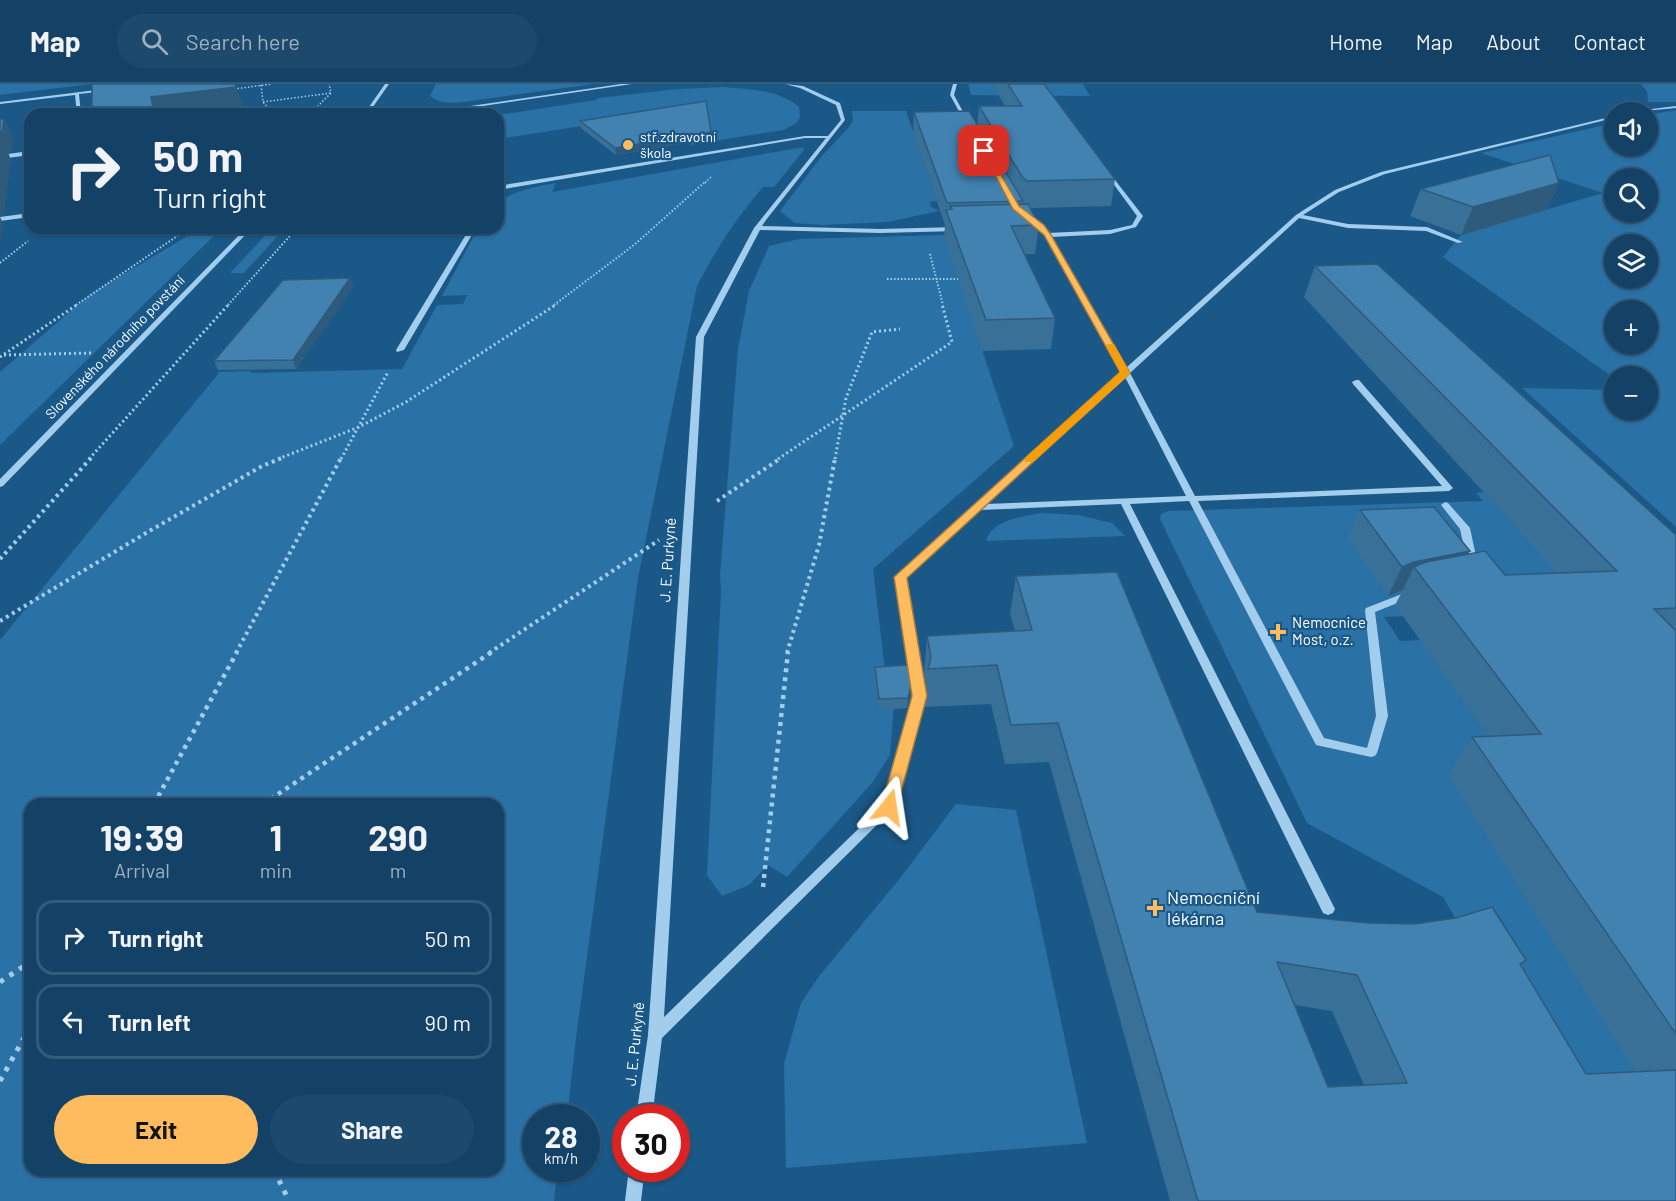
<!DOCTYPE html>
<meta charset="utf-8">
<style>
body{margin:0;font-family:Barlow,sans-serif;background:#1d496c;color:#f1f3f6;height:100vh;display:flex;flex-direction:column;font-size:22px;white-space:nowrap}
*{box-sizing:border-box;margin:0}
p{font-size:20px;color:#9db0bf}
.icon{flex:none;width:33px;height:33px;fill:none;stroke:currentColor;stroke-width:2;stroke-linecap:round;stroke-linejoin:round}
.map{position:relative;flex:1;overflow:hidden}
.sheet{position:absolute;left:24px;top:714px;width:480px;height:378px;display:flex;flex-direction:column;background:#144266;border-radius:18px;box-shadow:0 2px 4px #0004,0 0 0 2px #335b7a}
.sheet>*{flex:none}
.top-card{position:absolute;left:24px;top:24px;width:480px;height:126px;border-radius:18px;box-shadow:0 2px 4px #0004,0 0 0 2px #335b7a;background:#144266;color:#f1f3f6;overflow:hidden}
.fabs{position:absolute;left:1604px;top:18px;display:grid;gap:12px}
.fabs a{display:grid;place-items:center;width:54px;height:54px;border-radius:50%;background:#144266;box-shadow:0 2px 4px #0004,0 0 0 2px #335b7a;font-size:30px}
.speed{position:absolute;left:522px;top:1020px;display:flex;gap:12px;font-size:30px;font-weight:700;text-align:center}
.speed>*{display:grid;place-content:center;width:78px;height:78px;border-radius:50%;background:#144266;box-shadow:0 2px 4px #0004,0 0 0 2px #335b7a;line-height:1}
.speed small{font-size:15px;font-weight:400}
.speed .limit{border:9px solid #d22;background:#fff;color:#111}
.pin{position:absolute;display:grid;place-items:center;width:51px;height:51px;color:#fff;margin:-26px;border-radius:12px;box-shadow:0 3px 9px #0006}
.me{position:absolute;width:66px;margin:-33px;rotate:15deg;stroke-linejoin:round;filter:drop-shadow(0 0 4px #0008)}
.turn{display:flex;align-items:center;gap:21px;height:126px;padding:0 30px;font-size:27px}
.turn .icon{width:78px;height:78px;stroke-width:2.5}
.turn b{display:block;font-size:42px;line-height:51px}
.eta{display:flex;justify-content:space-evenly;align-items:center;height:102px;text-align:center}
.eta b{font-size:36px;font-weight:700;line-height:42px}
.action{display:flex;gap:12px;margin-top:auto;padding:12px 30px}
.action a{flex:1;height:69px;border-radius:36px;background:#ffbc5e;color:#111;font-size:24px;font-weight:700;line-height:69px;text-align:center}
.action a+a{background:#1d496c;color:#f1f3f6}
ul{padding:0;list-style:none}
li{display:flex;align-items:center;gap:18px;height:75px;margin:0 12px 9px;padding:0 18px;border:3px solid #335b7a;border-radius:18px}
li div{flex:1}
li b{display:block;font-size:22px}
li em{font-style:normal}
header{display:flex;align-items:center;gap:36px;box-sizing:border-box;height:84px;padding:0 30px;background:#144266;border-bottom:2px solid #335b7a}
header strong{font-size:28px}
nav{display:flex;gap:33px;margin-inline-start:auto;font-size:21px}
.search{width:420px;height:54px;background:#1d496c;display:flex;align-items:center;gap:15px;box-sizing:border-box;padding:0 21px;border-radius:33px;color:#9db0bf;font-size:22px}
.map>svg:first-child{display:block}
.green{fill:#2a71a5;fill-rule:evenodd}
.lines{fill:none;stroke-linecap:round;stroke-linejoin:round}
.path-far5{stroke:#a2cded;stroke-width:1.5;stroke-dasharray:1.5 2;stroke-linecap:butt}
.path-far4{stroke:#a2cded;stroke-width:2;stroke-dasharray:1.5 2;stroke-linecap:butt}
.path-far3{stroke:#a2cded;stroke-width:3;stroke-dasharray:2 3;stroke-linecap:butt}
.path-far2{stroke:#a2cded;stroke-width:4;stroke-dasharray:3 4;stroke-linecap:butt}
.path-far1{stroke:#a2cded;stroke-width:4.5;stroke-dasharray:4 5;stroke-linecap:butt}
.path{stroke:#a2cded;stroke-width:5;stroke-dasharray:4.5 7;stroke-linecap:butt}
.minor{fill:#a2cded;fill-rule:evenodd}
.wall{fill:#397098;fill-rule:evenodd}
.shaded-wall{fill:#2e5b7c}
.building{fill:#4282b1;stroke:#2e5b7c;stroke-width:1.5;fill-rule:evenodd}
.route{fill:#ffbc5e;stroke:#a67a3d;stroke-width:1.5}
.slow{fill:#f59e0b}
.poi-dot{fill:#ffbc5e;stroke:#1a5888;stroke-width:2}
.labels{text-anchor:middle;stroke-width:4.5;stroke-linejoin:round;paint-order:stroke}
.far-poi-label{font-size:14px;fill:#fff;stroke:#1a5888;text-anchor:start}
.far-street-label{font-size:14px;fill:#fff;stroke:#1a5888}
.street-label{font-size:15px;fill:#fff;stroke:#1a5888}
.poi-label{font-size:15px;fill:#fff;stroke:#1a5888;text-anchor:start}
.near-poi-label{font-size:18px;fill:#fff;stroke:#1a5888;text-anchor:start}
</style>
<header>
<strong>Map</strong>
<div class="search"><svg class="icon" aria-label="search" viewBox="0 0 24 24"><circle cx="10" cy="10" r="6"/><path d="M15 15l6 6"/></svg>Search here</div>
<nav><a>Home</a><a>Map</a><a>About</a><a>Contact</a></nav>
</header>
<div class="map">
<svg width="1676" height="1117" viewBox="0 0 1676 1117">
<rect width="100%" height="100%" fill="#1a5888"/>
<path class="green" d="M0,0h91l-91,11z
M436,0h157l-129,18c-13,1 -24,2 -34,-6z
M968,0h115l7,12 -119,-1z
M1641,0h35v18h-28l-1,-11z
M722,3c24,2 57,2 77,20l1,11 -5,6 -12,6 -93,15 -32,-31 -160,25v-24l98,-15 2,-2 80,-9z
M1676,26v417l-154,-139 92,2v20h33v-34l-33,2 -171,-121 18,-22 142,-42 -122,-40 133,-30v23h33v-31zM1614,94h33v34h-33zM1614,160h33v34h-33zM1614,226h33v34h-33z
M852,27h54l31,90h-6l-1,5 9,5 -51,11 -66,3 -27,-2 -15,-12 41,-54 28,-30 4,-6z
M803,63l1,3 -30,37h-11c-28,33 -46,61 -66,99l-59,292 -62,460 -9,79 -31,1v50l25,1 -5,14 -2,18h-554v-561l219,-267 -3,-1 35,-1 -1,2 152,-4 35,-64 26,-1 4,-9 -25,1 36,-68h20v-26c16,-11 39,-16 58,-19l-4,9zM30,720h468v366h-468z
M196,144h26l-222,217v-73l90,-78 96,-57z
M272,144h13l-41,45h-14z
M944,151l70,211 -141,123 16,135h5l-4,51 -18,28 -85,94 -19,-12 -19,20 -27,11 -15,-21 14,-283 -1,-17 18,-226 11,-58 20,-45 30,-7z
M1484,408l108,117 -208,8 16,24 21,-1 93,132 141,330 -95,-4 -117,-201 -136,-74 -147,-304 1,-5 7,-3 315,-10 -7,-8z
M1041,429l37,2 34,8 13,13 -139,5c7,-22 36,-24 55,-28z
M956,720l60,6 71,333 -301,25 -2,-104 17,-61 19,-28 81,-98z"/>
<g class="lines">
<path class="path-far5" d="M261,1l2,17 10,12
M234,5l38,-5
M263,18l68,-9
M310,30l21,-21 -2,-9
M705,99l6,-6"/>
<path class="path-far4" d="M930,170l13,51
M0,179l28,-22
M887,195h71
M76,221l113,-77
M228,221l69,-77
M554,221l80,-60 72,-64"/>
<path class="path-far3" d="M4,271l88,-2
M0,273l78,-53
M89,375l140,-155
M278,375l81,-32 47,-25 151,-98
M341,375l47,-87
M778,375l174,-117 -10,-38
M835,375l11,-61 26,-66 28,-3"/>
<path class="path-far2" d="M717,417l64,-43
M0,475l91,-101
M0,537l151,-91 111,-64 20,-8
M236,569l105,-195
M489,569l170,-113
M787,569l32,-108 16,-87"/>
<path class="path-far1" d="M154,720l83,-152
M263,720l229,-152
M763,803l25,-235"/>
<path class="path" d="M0,898l30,-20
M0,997l30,-54
M274,1086l15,31"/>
<path class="minor" d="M385,0h4l-21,30h-4z
M621,0h11l-204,30h-12z
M785,0l18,2 37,17 5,17 -79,100 -4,6 118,3 78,-2 3,2 -3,2 -78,2 -120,-3 -56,107 -40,680 219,-212 30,-109 -18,-119 2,-2 225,-203 -77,-136 -18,-17v-2h4l17,16 62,-3 22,-5 5,-9 -25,-34 3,-2 28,36 -7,11 -26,7 -59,3 76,130 169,-152 39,-25 46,-18 233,-56v2l-229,56 -46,18 -36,23 45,9 79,3 36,15 -5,1 -32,-12 -78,-3 -49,-10 -169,155 65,123 247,-10 -89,-102 -1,-2 4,-2h3l94,108 -4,3 -251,10 126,237 43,10 9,-32 -11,-106 1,-2 41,-16h8l1,2 -1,2 -40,16 13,104 -11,37 -2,3 -4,1 -55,-12 -127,-244 -59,3 203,401 2,4 -2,4 -5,2 -5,-2 -202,-409 -141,6 -75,68 20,118 -30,111 -233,231 -10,80h-16l12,-83 48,-698 58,-109 72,-90h-21l-307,52v-4l307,-50h23l13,-16 -5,-15 -36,-17zM1125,293l61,119 -200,8z
M953,0h4l-3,11 15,28 -4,-1 -15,-27z
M104,5l2,2 -27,3 2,20h-4l-2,-19 -75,9v-2z
M1676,22v2l-43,4 2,-1z
M30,67v4l-30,4v-4z
M30,129v4l-30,4v-4z
M246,144h6l-249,258 -3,1v-8z
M470,144h6l-72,122 -7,2 -1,-2z
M1445,418l3,1 22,25 7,33 -4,6h-6l-2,-2 2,-4 -7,-32 -19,-24z
M629,1084h16l-4,33h-16z"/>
</g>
<path class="wall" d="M992,0h52l71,95 -4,27 -81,2 9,17 -4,29h-10l30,64 -4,31 -69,2 -38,-114 1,-12 -32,-93 1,-20 63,13 2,-19h26z
M580,37l131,11 1,7 -96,16 -35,-27z
M1559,99l-13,27 -85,25 -51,-19 11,-27z
M1315,182l361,269v666h-506l-121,-439 -44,2 -14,-60 -67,3 2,-19 -2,-13 3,-39 88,-5 -5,-17 6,-38 241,336 269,48 -5,6 65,108 50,-2 -188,-297 24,-38 16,-1 -93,-131 8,-15 -15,6 -40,-58 12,-28 110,41 -2,3 37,21 53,-2 -254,-276zM1295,921l37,6 32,74 -36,2z
M350,194l3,9 -57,82 -78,1 -4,-9z
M875,583l36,29 -4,12 -28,2 -5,-33z"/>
<path class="shaded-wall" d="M235,0l11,30h-116l-1,-3 22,-14z
M4,35l10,19 -2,13 -4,1 3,8 -7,54 -4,2v-84z
M711,48l1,7 -96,16 -1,-7z
M1559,99l-13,27 -85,25 12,-28z
M0,133l3,6 -3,23z
M350,194l3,9 -57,82 -3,-9z
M1470,467l-15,29 -41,-13 -11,23 -15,6 14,-29 12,-5z
M911,601v11l-4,12 1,-10z"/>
<path class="building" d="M92,0h143l1,3 -85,10 2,11 -24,3 1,3h-38z
M1008,0h36l71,95 -88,2 -4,-3 -44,-72h43z
M706,17l5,31 -96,16 -35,-27z
M969,27l54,90 -76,2 -33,-91z
M0,35h4l-2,13h-2z
M1550,71l9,28 -86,24 -52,-18z
M1028,120l11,21 -28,1 44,92 -69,2 -40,-110 6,-1 -2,-3z
M1377,180l299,271v73l-22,1 22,22v403l-204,-297 69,-3 -127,-167 12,-5 59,-11 20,24 112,-4 -302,-305z
M350,194l-57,82 -79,1 69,-81z
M1434,423l36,44 -56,11 -12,5 -42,-57z
M1117,488l140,340 111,11 46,1 42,-6 36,-11 34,53 -6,4 66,110 90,-4v131h-478l-140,-478 -47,2 -14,-60 -69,4 3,-12 -4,-21 105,-6 -16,-54zM1277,878l80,13 50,108 -79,4z
M908,581l3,20 -3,13 -29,1 -4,-32z"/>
<path class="route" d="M982,66l5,1 32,55 25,19 7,10 79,138 -223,205 20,118 -30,111 -2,5 -6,2 -6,-2 -2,-5 31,-111 -18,-119 226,-205 -76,-137 -31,-26z"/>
<path class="slow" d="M1107,260h7l16,29 -1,2 -96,87h-8v-4l95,-86 -14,-26z"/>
<g class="poi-dot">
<circle cx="628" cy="61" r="6"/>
<path d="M1275 539h6v6h6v6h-6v6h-6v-6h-6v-6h6z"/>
<path d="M1152 815h6v6h6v6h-6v6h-6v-6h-6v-6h6z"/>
</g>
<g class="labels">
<g class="far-poi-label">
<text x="640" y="58">stř.zdravotní<tspan x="640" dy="16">škola</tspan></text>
</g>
<g class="far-street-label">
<text transform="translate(115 263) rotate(-46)" y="5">Slovenského národního povstání</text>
</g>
<g class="street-label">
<text transform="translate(668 476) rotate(-86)" y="5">J. E. Purkyně</text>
<text transform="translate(635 960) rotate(-84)" y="5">J. E. Purkyně</text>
</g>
<g class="poi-label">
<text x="1292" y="544">Nemocnice<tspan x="1292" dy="17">Most, o.z.</tspan></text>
</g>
<g class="near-poi-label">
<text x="1167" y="820">Nemocniční<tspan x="1167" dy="21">lékárna</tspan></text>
</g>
</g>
</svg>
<div class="fabs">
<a><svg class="icon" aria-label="sound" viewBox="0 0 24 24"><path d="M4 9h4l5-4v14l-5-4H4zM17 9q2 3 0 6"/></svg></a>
<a><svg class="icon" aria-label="search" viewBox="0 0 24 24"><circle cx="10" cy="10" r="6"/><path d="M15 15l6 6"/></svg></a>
<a><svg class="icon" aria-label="layers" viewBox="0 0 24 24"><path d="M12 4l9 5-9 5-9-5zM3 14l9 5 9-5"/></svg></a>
<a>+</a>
<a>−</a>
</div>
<div class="speed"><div>28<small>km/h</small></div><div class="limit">30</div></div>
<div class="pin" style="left:984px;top:67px;background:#d93025"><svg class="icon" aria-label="arrive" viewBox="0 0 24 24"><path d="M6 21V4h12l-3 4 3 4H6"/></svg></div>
<svg class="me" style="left:889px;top:723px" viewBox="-20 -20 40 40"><path d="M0-17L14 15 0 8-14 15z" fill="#ffbc5e" stroke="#fff" stroke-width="4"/></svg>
<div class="top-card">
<div class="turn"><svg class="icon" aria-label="right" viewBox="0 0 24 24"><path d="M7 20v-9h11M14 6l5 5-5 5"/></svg><div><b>50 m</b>Turn right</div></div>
</div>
<section class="sheet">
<div class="eta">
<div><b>19:39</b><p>Arrival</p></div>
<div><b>1</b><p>min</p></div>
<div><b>290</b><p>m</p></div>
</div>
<ul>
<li><svg class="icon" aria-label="right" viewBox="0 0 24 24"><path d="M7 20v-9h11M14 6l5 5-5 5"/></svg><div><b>Turn right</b></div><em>50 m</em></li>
<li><svg class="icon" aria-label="left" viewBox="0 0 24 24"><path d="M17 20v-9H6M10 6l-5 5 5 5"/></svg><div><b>Turn left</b></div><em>90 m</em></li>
</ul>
<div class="action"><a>Exit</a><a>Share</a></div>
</section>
</div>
